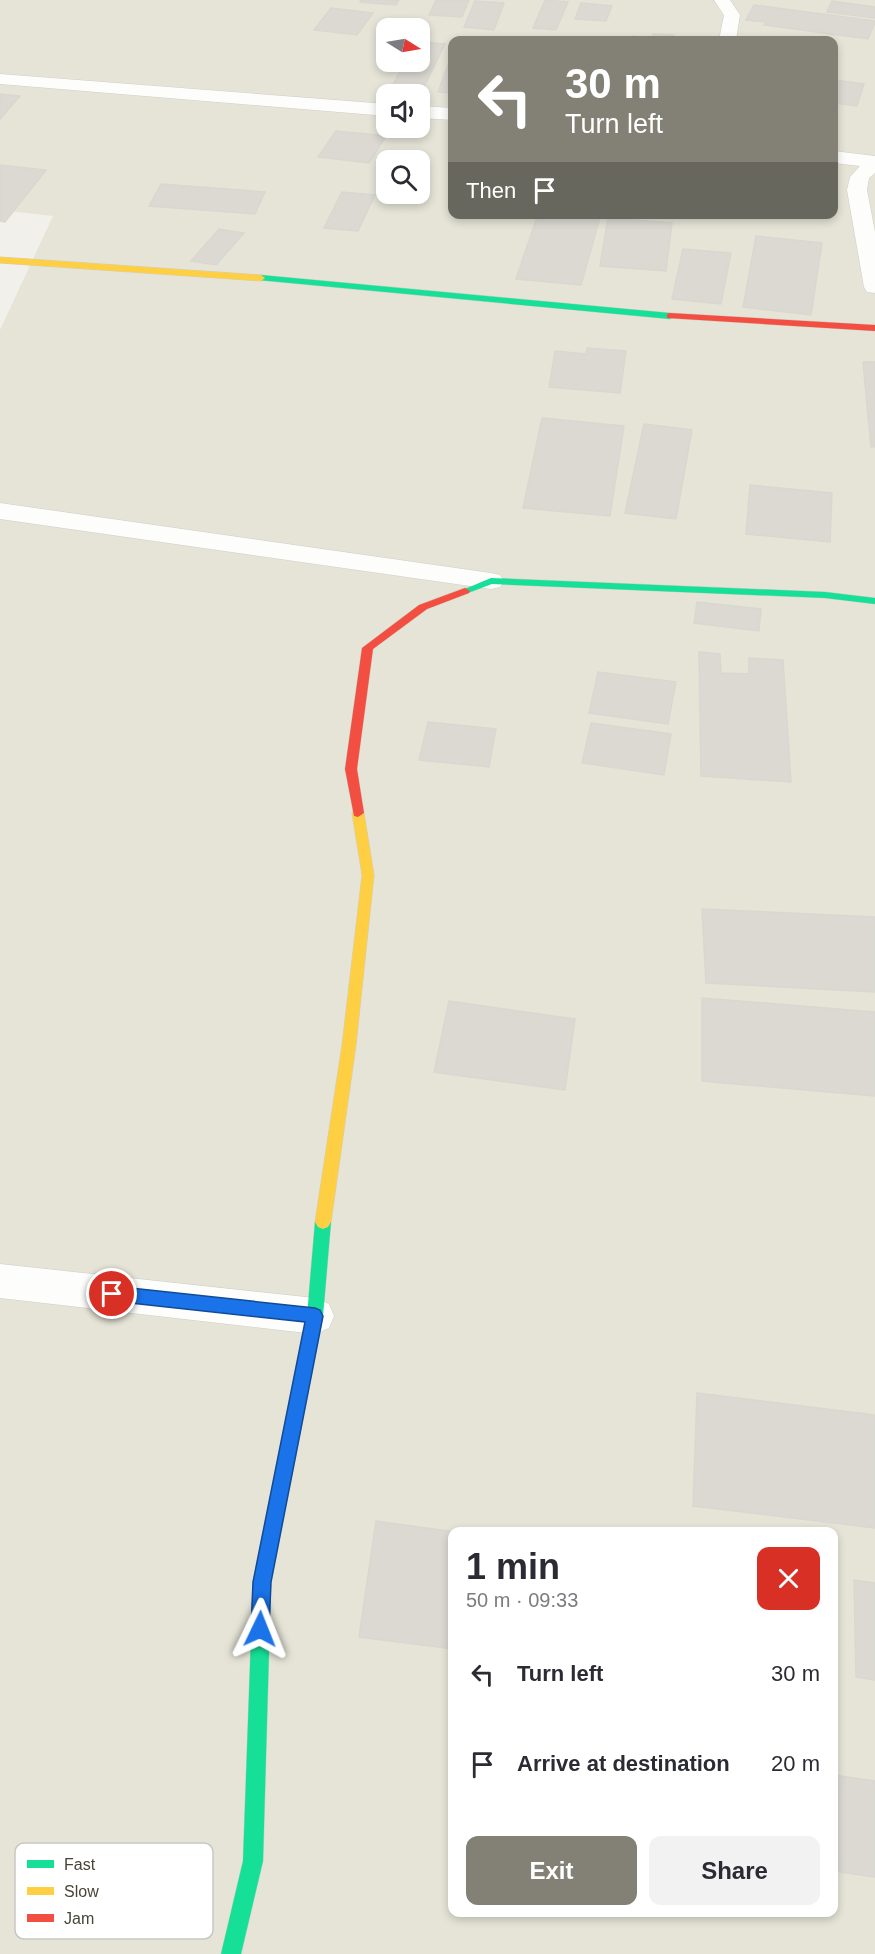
<!DOCTYPE html>
<meta charset="utf-8">
<style>
body{margin:0;font-family:Helvetica,sans-serif;background:#f2f2f3;color:#2b2b33;height:100vh;display:flex;flex-direction:column;font-size:22px;white-space:nowrap}
*{box-sizing:border-box;margin:0}
p{font-size:20px;color:#7c7c81}
.icon{flex:none;width:33px;height:33px;fill:none;stroke:currentColor;stroke-width:2;stroke-linecap:round;stroke-linejoin:round}
.map{position:relative;flex:1;overflow:hidden}
.panel{position:absolute;left:448px;top:1527px;width:390px;height:390px;display:flex;flex-direction:column;background:#fff;border-radius:12px;box-shadow:0 3px 9px #0003}
.panel>*{flex:none}
.guide{position:absolute;left:448px;top:36px;width:390px;height:183px;border-radius:12px;box-shadow:0 3px 9px #0003;background:#838175;color:#fff;overflow:hidden}
.needle{width:39px;rotate:101deg}
.buttons{position:absolute;left:376px;top:18px;display:grid;gap:12px}
.buttons a{display:grid;place-items:center;width:54px;height:54px;border-radius:12px;background:#fff;box-shadow:0 3px 9px #0003;font-size:30px}
.pin{position:absolute;display:grid;place-items:center;width:51px;height:51px;color:#fff;margin:-26px;border:3px solid #fff;border-radius:50%;box-shadow:0 2px 6px #0007}
.me{position:absolute;width:66px;margin:-33px;rotate:2deg;stroke-linejoin:round;filter:drop-shadow(0 0 4px #0008)}
.turn{display:flex;align-items:center;gap:21px;height:126px;padding:0 18px;font-size:27px}
.turn .icon{width:78px;height:78px;stroke-width:2.5}
.turn b{display:block;font-size:42px;line-height:51px}
.then{display:flex;align-items:center;height:57px;padding:0 18px;background:#0003;gap:12px;font-size:22px}
.round{display:grid;place-items:center;flex:none;width:63px;height:63px;border-radius:12px;background:#f2f2f3}
.headline{display:flex;align-items:center;justify-content:space-between;height:102px;padding:0 18px}
h1{font-size:36px;font-weight:600;line-height:45px}
.cta{display:flex;gap:12px;margin-top:auto;padding:12px 18px}
.cta a{flex:1;height:69px;border-radius:12px;background:#838175;color:#fff;font-size:24px;font-weight:600;line-height:69px;text-align:center}
.cta a+a{background:#f2f2f3;color:#2b2b33}
ul{padding:0;list-style:none}
li{display:flex;align-items:center;gap:18px;height:90px;padding:0 18px}
li div{flex:1}
li b{display:block;font-size:22px}
li em{font-style:normal}
.map>svg:first-child{display:block}
.residential{fill:#e5e4d7;fill-rule:evenodd}
.building{fill:#dbd9d2;stroke:#d9d8d0;stroke-width:1.5}
.lines{fill:none;stroke-linecap:round;stroke-linejoin:round}
.street-casing{stroke:#cfcec8;stroke-width:1}
.fast-casing{stroke:#cfcec0;stroke-width:1}
.slow-casing{stroke:#cfcec0;stroke-width:1}
.jam-casing{stroke:#cfcec0;stroke-width:1}
.street{fill:#fdfdfc;fill-rule:evenodd}
.fast{fill:#16e098;fill-rule:evenodd}
.slow{fill:#ffcf43;fill-rule:evenodd}
.jam{fill:#f24e42;fill-rule:evenodd}
.route{fill:#1a73e8;stroke:#114b97;stroke-width:1.5}
.key{fill:#fff;stroke:#c8c7c3;stroke-width:1.5}
.key-label{font-size:16px;fill:#484536}
</style>
<div class="map">
<svg width="875" height="1954" viewBox="0 0 875 1954">
<rect width="100%" height="100%" fill="#f1f0ea"/>
<path class="residential" d="M0,0h875v1954h-875v-1624l53,-114 -53,-6zM387,28h33v34h-33zM453,40h381v174h-381zM387,94h33v34h-33zM387,160h33v34h-33zM453,1532h381v380h-381z"/>
<path class="building" d="M361,0h38l-3,5 -36,-3z
M436,0h33l-7,17 -33,-2z
M545,0l23,2 -12,28 -23,-2z
M475,1l29,2 -10,27 -30,-3z
M832,1l43,6v11l-48,-6z
M581,3l31,3 -6,15 -31,-2z
M754,5l121,16v2l-7,16 -104,-14 2,-3 -20,-2z
M331,8l42,5 -16,22 -43,-5z
M653,34l21,1 -2,4 13,1h-54l2,-4 18,2z
M420,42l25,2 -23,47 -31,-3 14,-26h15z
M453,51v42l-15,-1z
M834,80l30,4 -7,22 -23,-3z
M0,94l20,2 -20,23z
M336,131l50,5 -17,27 -51,-6z
M0,165l46,5 -41,52 -5,-1z
M161,184l104,8 -10,22 -106,-8z
M342,192l33,3 -17,36 -34,-3z
M538,214h63l-20,71 -65,-6z
M608,218l64,5 -6,48 -66,-5z
M219,229l25,4 -28,32 -25,-4z
M756,236l66,7 -11,72 -68,-8z
M683,249l48,4 -10,51 -49,-5z
M587,348l39,3 -6,42 -71,-6 6,-36 31,3z
M863,362h12v85h-4z
M542,418l82,8 -14,90 -87,-8z
M644,424l48,6 -16,89 -51,-6z
M750,485l82,8 -2,49 -84,-8z
M697,602l64,7 -2,22 -65,-8z
M699,652l21,2 1,19 28,1v-16l34,2 8,122 -90,-6z
M598,672l78,10 -8,42 -79,-11z
M428,722l68,7 -7,38 -70,-7z
M591,723l80,11 -7,41 -82,-12z
M702,909l173,8v75l-169,-9z
M702,998l173,14v84l-173,-15z
M449,1001l126,18 -10,71 -131,-18z
M697,1393l178,22v113l-182,-22z
M376,1521l79,11 -2,117 -94,-12z
M854,1580l21,3v97l-19,-3z
M834,1775l41,6v96l-41,-6z"/>
<g class="lines">
<defs>
<path id="street" d="M714,0h16l10,15 -4,25h-17l5,-25z
M0,74l387,30v12l-387,-32z
M420,106l33,2v12l-33,-2z
M834,151l41,5v17l-6,5 -2,12 8,42v61l-8,-1 -3,-5 -17,-97 3,-13 10,-11 -26,-3z
M0,503l491,70 9,2 4,6 -4,6 -9,2 -491,-70z
M0,1264l315,34 14,6 5,12 -5,12 -14,6 -315,-36z"/>
<path id="fast" d="M261,275l409,38 4,3 -4,3 -412,-39v-4z
M491,578l334,14 50,6v6l-50,-6 -333,-14 -27,10 -5,-3z
M323,1215l5,2 3,5 -8,94 -52,266 -8,279 -22,93h-20l22,-93 10,-279 54,-266 8,-94 3,-5z"/>
<path id="slow" d="M0,257l261,18 4,3 -4,3 -261,-18z
M358,809l6,4 10,62 -18,170 -25,177 -3,5 -5,2 -5,-2 -3,-5 27,-177 20,-170 -10,-62z"/>
<path id="jam" d="M670,313l205,12v6l-208,-13v-4z
M465,588l5,3 -1,2 -42,16 -54,40 -16,120 7,44 -6,4 -4,-1 -9,-47 17,-121 57,-43z"/>
</defs>
<use href="#street" class="street-casing"/>
<use href="#fast" class="fast-casing"/>
<use href="#slow" class="slow-casing"/>
<use href="#jam" class="jam-casing"/>
<use href="#street" class="street"/>
<use href="#fast" class="fast"/>
<use href="#slow" class="slow"/>
<use href="#jam" class="jam"/>
</g>
<path class="route" d="M112,1286l203,22 5,2 3,6 -52,266 -2,47 -2,6 -7,3 -6,-3 -3,-6 2,-47 52,-260 -193,-21 -5,-2 -3,-5 3,-5z"/>
<rect x="15" y="1843" width="198" height="96" rx="9" class="key"/>
<rect x="27" y="1860" width="27" height="8" fill="#16e098"/>
<rect x="27" y="1887" width="27" height="8" fill="#ffcf43"/>
<rect x="27" y="1914" width="27" height="8" fill="#f24e42"/>
<g class="key-label">
<text x="64" y="1870">Fast</text>
<text x="64" y="1897">Slow</text>
<text x="64" y="1924">Jam</text>
</g>
</svg>
<div class="buttons">
<a><svg class="needle" viewBox="-14 -14 28 28"><path d="M0-13l5 13h-10z" fill="#e53935"/><path d="M0 13l5-13h-10z" fill="#7c7c81"/></svg></a>
<a><svg class="icon" aria-label="sound" viewBox="0 0 24 24"><path d="M4 9h4l5-4v14l-5-4H4zM17 9q2 3 0 6"/></svg></a>
<a><svg class="icon" aria-label="search" viewBox="0 0 24 24"><circle cx="10" cy="10" r="6"/><path d="M15 15l6 6"/></svg></a>
</div>
<div class="pin" style="left:112px;top:1294px;background:#d93025"><svg class="icon" aria-label="arrive" viewBox="0 0 24 24"><path d="M6 21V4h12l-3 4 3 4H6"/></svg></div>
<svg class="me" style="left:260px;top:1629px" viewBox="-20 -20 40 40"><path d="M0-17L14 15 0 8-14 15z" fill="#1a73e8" stroke="#fff" stroke-width="4"/></svg>
<div class="guide">
<div class="turn"><svg class="icon" aria-label="left" viewBox="0 0 24 24"><path d="M17 20v-9H6M10 6l-5 5 5 5"/></svg><div><b>30 m</b>Turn left</div></div>
<div class="then">Then<svg class="icon" aria-label="arrive" viewBox="0 0 24 24"><path d="M6 21V4h12l-3 4 3 4H6"/></svg></div>
</div>
<section class="panel">
<div class="headline"><div><h1>1 min</h1><p>50 m · 09:33</p></div><a class="round" style="background:#d93025;color:#fff"><svg class="icon" aria-label="close" viewBox="0 0 24 24"><path d="M6 6l12 12M18 6L6 18"/></svg></a></div>
<ul>
<li><svg class="icon" aria-label="left" viewBox="0 0 24 24"><path d="M17 20v-9H6M10 6l-5 5 5 5"/></svg><div><b>Turn left</b></div><em>30 m</em></li>
<li><svg class="icon" aria-label="arrive" viewBox="0 0 24 24"><path d="M6 21V4h12l-3 4 3 4H6"/></svg><div><b>Arrive at destination</b></div><em>20 m</em></li>
</ul>
<div class="cta"><a>Exit</a><a>Share</a></div>
</section>
</div>
